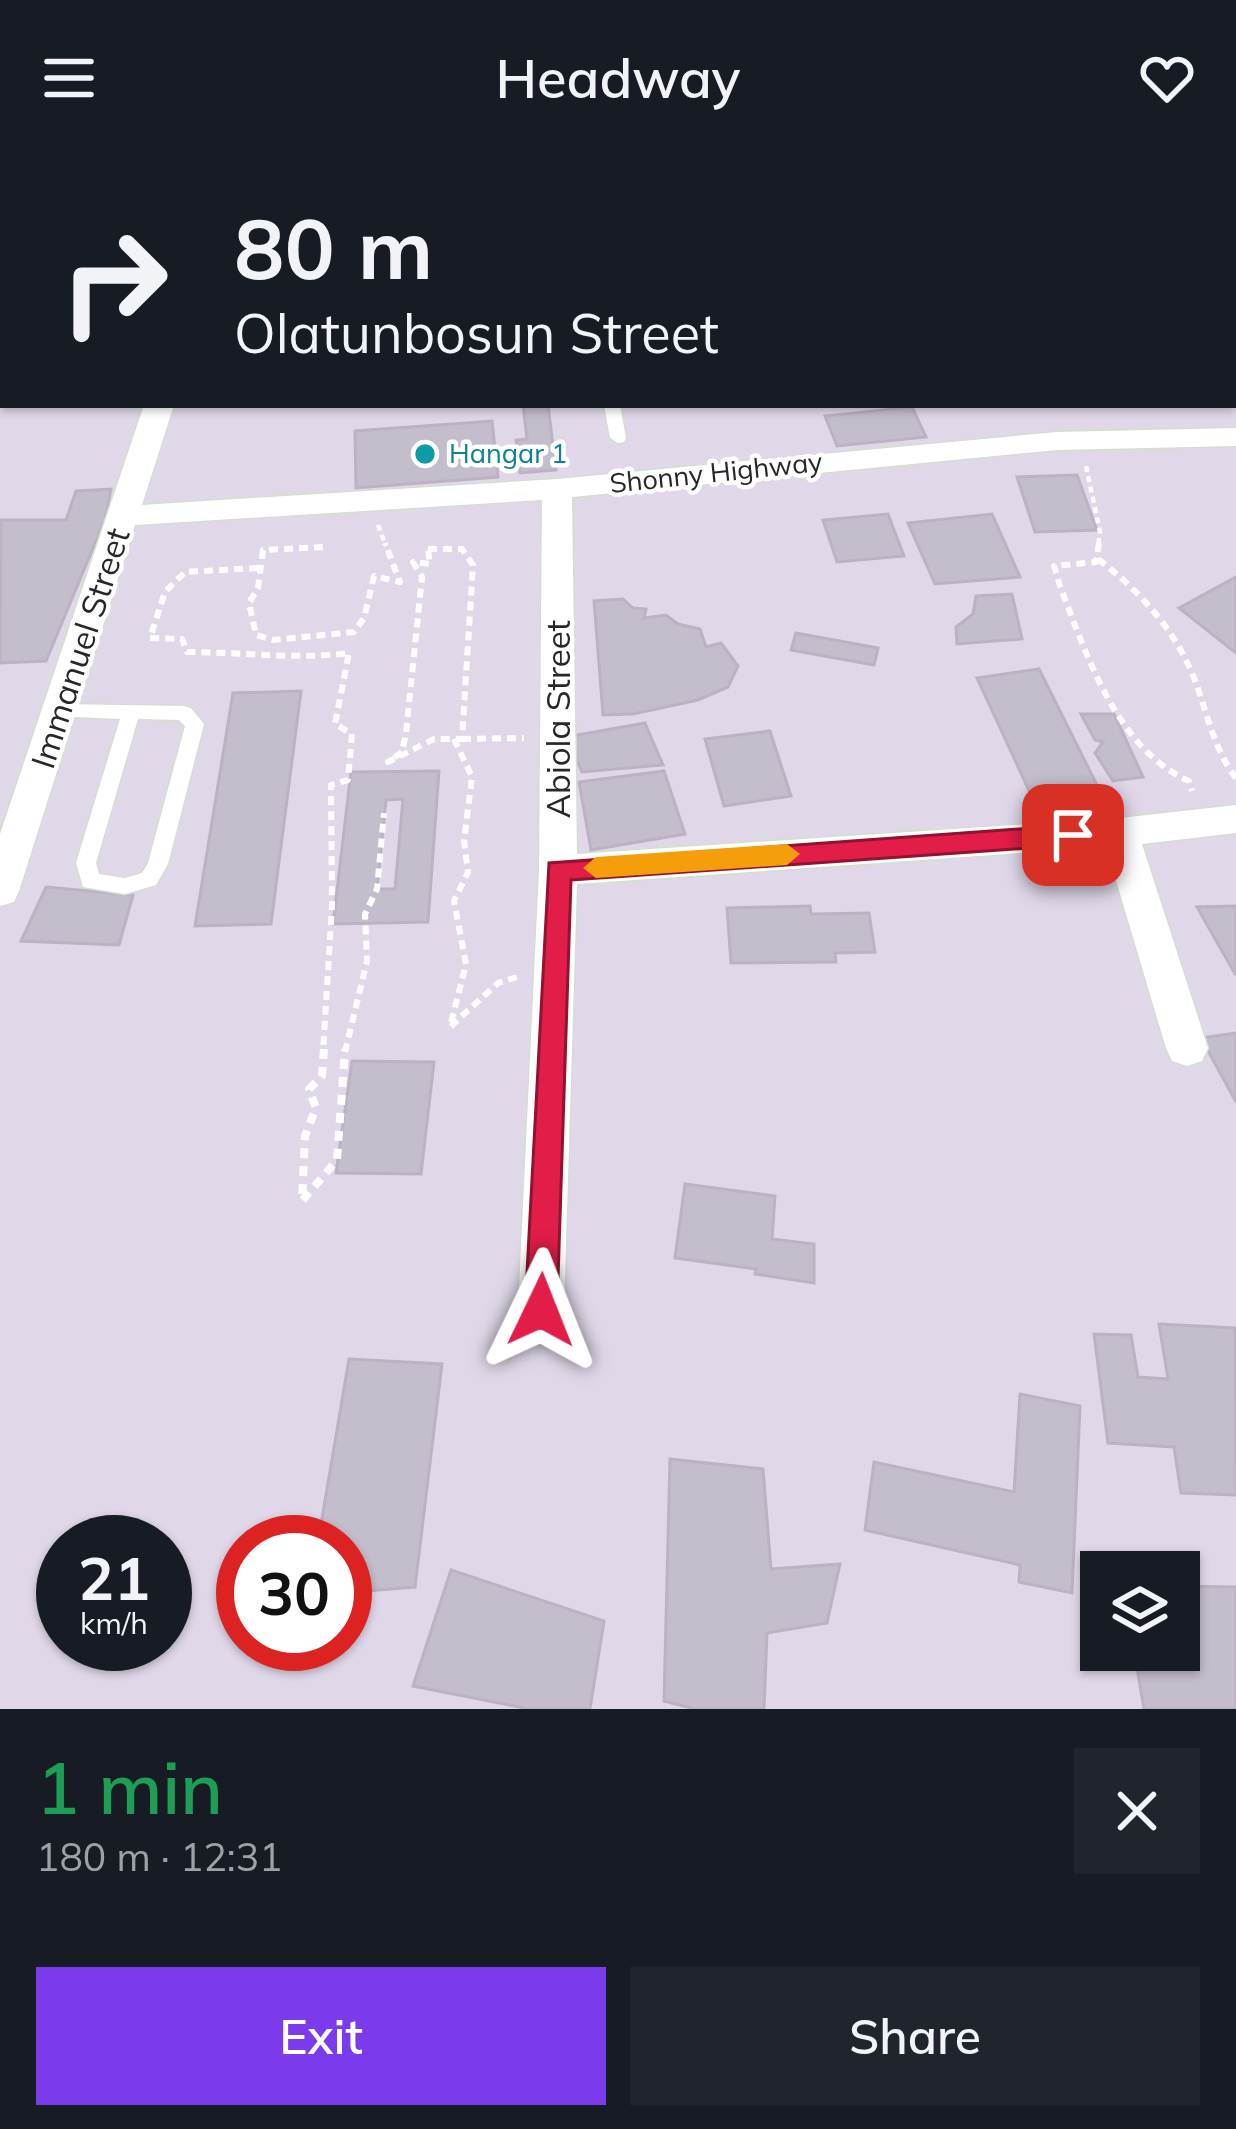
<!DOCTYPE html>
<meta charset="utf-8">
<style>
body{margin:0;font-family:Mulish,sans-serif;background:#20242c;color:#f1f3f6;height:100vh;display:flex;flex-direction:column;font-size:45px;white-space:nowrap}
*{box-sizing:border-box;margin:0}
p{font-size:39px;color:#9ea1a6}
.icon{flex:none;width:66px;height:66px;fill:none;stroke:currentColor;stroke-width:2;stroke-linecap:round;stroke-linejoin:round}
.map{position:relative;height:1553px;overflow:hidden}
.sheet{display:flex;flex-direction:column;background:#171b24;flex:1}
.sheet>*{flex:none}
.top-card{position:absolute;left:0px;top:0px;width:1236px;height:252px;box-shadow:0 3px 9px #0004;background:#171b24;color:#f1f3f6;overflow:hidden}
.fabs{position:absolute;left:1080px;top:1395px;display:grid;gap:24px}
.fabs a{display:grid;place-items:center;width:120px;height:120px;border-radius:0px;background:#171b24;box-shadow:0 3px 9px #0004;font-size:60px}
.speed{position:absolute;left:36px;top:1359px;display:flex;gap:24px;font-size:60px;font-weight:700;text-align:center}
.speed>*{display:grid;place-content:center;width:156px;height:156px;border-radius:50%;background:#171b24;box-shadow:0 3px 9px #0004;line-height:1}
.speed small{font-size:30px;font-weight:400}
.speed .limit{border:18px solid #d22;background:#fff;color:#111}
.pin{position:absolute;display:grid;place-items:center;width:102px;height:102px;color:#fff;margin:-51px;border-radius:24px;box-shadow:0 6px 18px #0006}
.me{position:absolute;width:132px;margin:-66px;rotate:2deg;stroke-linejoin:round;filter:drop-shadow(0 0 9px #0008)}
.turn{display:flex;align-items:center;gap:42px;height:252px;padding:0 36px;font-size:54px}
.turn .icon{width:156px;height:156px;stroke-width:2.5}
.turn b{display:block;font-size:84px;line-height:102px}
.round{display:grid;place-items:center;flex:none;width:126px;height:126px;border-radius:0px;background:#20242c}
.headline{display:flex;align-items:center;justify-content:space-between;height:204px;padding:0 36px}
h1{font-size:72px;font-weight:600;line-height:90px;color:#1e9e55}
.button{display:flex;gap:24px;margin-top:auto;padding:24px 36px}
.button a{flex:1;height:138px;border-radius:0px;background:#7c3aed;color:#fff;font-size:48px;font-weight:600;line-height:138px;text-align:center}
.button a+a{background:#20242c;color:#f1f3f6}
header{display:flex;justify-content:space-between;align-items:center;height:156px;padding:0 36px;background:#171b24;font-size:54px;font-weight:600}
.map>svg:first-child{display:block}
.building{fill:#c4bdcb;stroke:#bcb2c4;stroke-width:3;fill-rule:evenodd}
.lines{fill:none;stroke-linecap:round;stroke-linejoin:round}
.lane-casing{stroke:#d3dfce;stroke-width:3}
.street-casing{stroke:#d3dfce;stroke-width:3}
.primary-casing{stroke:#fff;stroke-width:3}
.path-far2{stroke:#fff;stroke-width:4.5;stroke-dasharray:6 4.5;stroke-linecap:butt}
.path-far1{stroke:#fff;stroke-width:6;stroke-dasharray:9 6;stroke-linecap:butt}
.path{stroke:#fff;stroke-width:8;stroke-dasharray:10 8;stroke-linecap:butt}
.lane{fill:#fff;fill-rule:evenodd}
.street{fill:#fff;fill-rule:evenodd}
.primary{fill:#bc5de9;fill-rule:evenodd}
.route{fill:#e11d48;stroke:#92132f;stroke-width:3}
.slow{fill:#f59e0b}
.culture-dot{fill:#0f9aa8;stroke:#fff;stroke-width:4.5}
.labels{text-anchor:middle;stroke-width:9;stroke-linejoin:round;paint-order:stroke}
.far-culture-label{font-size:27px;fill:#0d838f;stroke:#fff;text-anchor:start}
.far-street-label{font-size:27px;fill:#272727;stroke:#fff}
.street-label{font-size:33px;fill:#272727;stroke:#fff}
</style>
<header><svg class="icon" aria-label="menu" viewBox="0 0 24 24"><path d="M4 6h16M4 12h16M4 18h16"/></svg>Headway<svg class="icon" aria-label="heart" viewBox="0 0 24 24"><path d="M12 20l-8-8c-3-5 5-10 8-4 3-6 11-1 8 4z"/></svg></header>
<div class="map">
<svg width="1236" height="1553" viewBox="0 0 1236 1553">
<rect width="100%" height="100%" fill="#e0d8e9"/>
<path class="building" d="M523,249h25l8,65 -36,3 -4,-33 11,-1z
M912,251l14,30 -89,9 -12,-30z
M492,265l6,56 -142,11 -1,-57z
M1077,319l20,55 -62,2 -18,-55z
M111,333l-6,30 -59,142 -46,2 1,-143h65l10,-29z
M888,358l16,42 -67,6 -14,-42z
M992,358l28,63 -85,7 -27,-61z
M1236,421v76l-57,-45z
M1012,438l10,45 -65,5 -1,-17 17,-13 3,-18z
M623,443l10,9 13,1 -2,9 22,-3 12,9 22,5 6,18 15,-4 17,23 -10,21 -30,13 -65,14 -30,1 -9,-114z
M796,477l82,15 -4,17 -83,-15z
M1039,513l59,118 -66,10 -55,-119z
M301,535l-30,233 -76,2 38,-233z
M1081,558h33l29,63 -30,4 -18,-28 8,-11 -8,-2z
M645,567l18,42 -81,7 -15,-35z
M770,575l21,65 -67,10 -19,-67z
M439,615l-11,151 -95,2 18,-152zM403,643l-8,90h-18l9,-89z
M664,615l21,63 -94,16 -12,-68z
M46,731l87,8 -14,50 -98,-4z
M810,750l1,8 58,-1 6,39 -40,1 1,9 -105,1 -4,-55z
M1236,750v68h-1l-38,-67z
M1236,877v69l-35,-64z
M352,905l82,1 -13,112 -85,-1z
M685,1028l90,12 -3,43 42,5v39l-59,-9 1,-5 -81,-11z
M1159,1168l76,4 1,167 -55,-2 -7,-46 -66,-4 -14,-109 37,1 7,42 30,2z
M349,1203l93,5 -27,223 -61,5 -9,33v-83h-27z
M1020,1238l60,12 -8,187 -53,-11 1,-17 -155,-35 9,-68 140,30z
M670,1303l93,10 8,100 69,-5 -13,59 -60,10 -3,76h-69l-31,-8z
M451,1414l153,51 -14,88h-61l-116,-23z
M1179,1430l57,1v122h-92l-10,-59h45z
M268,1488h72l-3,8z"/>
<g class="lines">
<defs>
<path id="lane" d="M0,186h3v10h-3z
M604,249h16l6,33 -2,4 -6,1 -8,-5z
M61,548l123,2 7,2 13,16 -36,140 -12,21 -31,9 -42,-7 -7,-24 44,-144 -66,-3 -2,-5 2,-5zM138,563l41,1 6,6 -37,137 -6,10 -17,5 -26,-4 -3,-11z"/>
<path id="street" d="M144,249h30l-32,100 415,-26 500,-47 179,-4v18l-179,4 -485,47 5,357 543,-36 116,-13v28l-94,11 66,204 -6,13 -15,5 -15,-5 -6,-13 -60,-201 -529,37 -13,426 -7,16 -16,6 -16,-6 -7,-16 21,-440 3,-370 -407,25 -116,366 -5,11 -14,4v-72z"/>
<path id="primary" d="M1233,58h3v24h-3z
M0,117h3v26h-3z"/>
</defs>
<use href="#lane" class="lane-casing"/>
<use href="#street" class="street-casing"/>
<use href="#primary" class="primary-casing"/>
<path class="path-far2" d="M1086,310l14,66 -2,14
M378,369l8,21"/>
<path class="path-far1" d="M1099,387l-3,19 -42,4 6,20c27,70 57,163 129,195l3,10
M323,391l-60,3 -5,38 -9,15 7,32 18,5 80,-8 10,-14 10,-42 26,6 -15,-39
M428,393h34l11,16 -11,174h-28l-46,23 14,-10 4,-19 16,-156 -9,-15 17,2z
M1098,403c43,33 79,73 98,124 12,33 18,66 40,95
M258,412l-73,4 -20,20 -15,46 32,1 5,13c55,0 108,8 162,1l-14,71 17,10 -4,46 -17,5 1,121 -9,146
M454,583l18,38 -8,64 4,31 -14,29 12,63 -16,63 48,-44 19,-6
M462,583l62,-1
M345,896l22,-91 -2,-47 12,-25 7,-76"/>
<path class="path" d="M324,893l-2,27 -13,13 7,19 -11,28 -3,65 35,-41 8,-111"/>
<use href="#lane" class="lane"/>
<use href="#street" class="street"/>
<use href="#primary" class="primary"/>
</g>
<path class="route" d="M1073,669l13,10 -13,10 -502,35 -14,430 -4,11 -12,4 -11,-4 -5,-11 24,-447z"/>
<path class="slow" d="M787,688l13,10 -13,11 -191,13 -13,-10 13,-11z"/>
<circle class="culture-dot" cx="425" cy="298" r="12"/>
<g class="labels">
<g class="far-culture-label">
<text x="449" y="307">Hangar 1</text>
</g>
<g class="far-street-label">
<text transform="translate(716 317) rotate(-6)" y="9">Shonny Highway</text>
</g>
<g class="street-label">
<text transform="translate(80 492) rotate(-72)" y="12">Immanuel Street</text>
<text transform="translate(558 563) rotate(-90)" y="12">Abiola Street</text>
</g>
</g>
</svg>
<div class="fabs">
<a><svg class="icon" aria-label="layers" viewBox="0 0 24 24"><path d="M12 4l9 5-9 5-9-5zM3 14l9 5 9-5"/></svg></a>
</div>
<div class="speed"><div>21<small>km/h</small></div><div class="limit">30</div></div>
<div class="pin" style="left:1073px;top:679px;background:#d93025"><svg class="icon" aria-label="arrive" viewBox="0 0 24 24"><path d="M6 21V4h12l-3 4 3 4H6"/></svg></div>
<svg class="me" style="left:541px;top:1154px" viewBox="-20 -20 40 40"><path d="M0-17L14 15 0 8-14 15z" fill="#e11d48" stroke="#fff" stroke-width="4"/></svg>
<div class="top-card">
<div class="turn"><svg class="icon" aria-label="right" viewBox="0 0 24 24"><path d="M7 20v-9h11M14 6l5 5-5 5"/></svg><div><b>80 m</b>Olatunbosun Street</div></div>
</div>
</div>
<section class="sheet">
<div class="headline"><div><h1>1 min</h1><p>180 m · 12:31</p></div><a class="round"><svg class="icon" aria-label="close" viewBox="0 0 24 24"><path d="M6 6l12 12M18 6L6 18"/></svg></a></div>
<div class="button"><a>Exit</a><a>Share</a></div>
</section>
